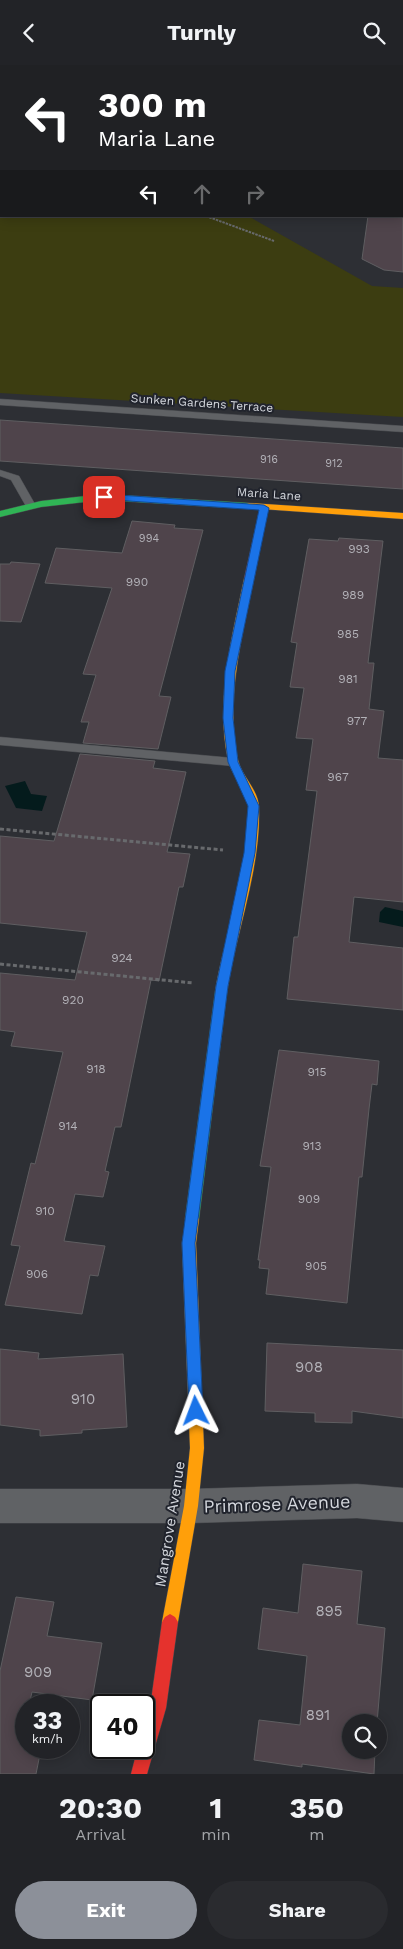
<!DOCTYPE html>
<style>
body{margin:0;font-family:"Work Sans",sans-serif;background:#2a2b2f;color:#f1f3f6;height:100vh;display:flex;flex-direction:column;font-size:19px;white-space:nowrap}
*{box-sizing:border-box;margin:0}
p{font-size:16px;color:#a2a4a7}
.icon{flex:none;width:28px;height:28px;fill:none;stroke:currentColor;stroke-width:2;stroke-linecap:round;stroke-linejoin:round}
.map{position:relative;height:1709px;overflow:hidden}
.details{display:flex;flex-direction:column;background:#222327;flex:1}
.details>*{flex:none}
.hud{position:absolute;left:0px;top:0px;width:404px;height:152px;box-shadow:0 2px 12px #0003,0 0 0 1px #3f4044;background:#202124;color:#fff;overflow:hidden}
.controls{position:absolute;left:342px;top:1649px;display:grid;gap:10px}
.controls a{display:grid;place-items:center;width:45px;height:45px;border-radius:50%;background:#222327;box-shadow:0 2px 12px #0003,0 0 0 1px #3f4044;font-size:25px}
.speed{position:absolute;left:15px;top:1629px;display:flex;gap:10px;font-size:25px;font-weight:700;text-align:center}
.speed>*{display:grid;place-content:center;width:65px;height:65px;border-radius:50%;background:#222327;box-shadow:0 2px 12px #0003,0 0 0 1px #3f4044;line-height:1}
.speed small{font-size:12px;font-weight:400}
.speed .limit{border:2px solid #111;border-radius:8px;background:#fff;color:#111}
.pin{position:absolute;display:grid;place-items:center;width:42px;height:42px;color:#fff;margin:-21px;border-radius:10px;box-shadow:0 2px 8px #0006}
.me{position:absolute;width:55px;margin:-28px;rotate:357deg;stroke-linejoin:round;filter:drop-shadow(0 0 4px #0008)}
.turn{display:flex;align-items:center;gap:18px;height:105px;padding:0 15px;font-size:22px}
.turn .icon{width:65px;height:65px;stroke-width:2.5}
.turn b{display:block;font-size:35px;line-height:42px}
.lanes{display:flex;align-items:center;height:48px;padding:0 15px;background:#0003;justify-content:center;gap:25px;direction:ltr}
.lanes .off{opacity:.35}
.eta{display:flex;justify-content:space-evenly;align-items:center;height:85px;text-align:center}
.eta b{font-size:30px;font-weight:700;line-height:35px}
.cta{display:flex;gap:10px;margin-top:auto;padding:10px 15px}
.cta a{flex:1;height:58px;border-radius:30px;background:#8c9099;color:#fff;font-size:20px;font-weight:700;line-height:58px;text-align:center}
.cta a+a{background:#2a2b2f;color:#f1f3f6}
header{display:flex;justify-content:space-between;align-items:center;height:65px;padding:0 15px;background:#222327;font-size:22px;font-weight:700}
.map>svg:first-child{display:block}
.green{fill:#3c3d11}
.water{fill:#041b1c}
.building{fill:#4f444b;stroke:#5f5e61}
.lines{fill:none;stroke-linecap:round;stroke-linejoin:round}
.lane-casing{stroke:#484a4e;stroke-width:1}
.street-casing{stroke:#484a4e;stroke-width:1}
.fast-casing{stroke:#484a4e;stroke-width:1}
.slow-casing{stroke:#484a4e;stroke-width:1}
.jam-casing{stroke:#484a4e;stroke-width:1}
.path-far1{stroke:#686a6d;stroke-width:2;stroke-dasharray:2.5 1;stroke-linecap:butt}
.path{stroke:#686a6d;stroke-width:3;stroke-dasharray:4 2.5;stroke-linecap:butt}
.lane{fill:#606265;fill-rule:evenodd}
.street{fill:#606265;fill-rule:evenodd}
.fast{fill:#30b455;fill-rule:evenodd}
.slow{fill:#ff9f0a;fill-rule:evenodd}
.jam{fill:#e5322d;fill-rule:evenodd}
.route{fill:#1a73e8;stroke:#114b97}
.labels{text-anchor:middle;stroke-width:4;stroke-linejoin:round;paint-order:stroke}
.far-number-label{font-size:11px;fill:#b3b2b8}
.far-street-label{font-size:12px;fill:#d4d7dd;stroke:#21242d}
.number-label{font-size:12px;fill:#b3b2b8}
.near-number-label{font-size:15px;fill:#b3b2b8}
.street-label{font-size:15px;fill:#d4d7dd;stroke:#21242d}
.near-street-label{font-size:18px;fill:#d4d7dd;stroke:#21242d}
</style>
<header><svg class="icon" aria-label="back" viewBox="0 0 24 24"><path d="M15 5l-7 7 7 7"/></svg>Turnly<svg class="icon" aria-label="search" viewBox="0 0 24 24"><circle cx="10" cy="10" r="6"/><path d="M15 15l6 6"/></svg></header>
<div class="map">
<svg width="403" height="1709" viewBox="0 0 403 1709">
<rect width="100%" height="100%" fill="#2d2f34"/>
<path class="green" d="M0,81l1,70h247l124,70 31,2v129l-403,-24z"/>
<path class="water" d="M25,716l6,13 16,2 -5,15 -26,-3 -11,-22z
M385,842l18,4v16l-24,-5 1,-10z"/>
<path class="building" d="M368,151h35v56l-19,-2 -22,-11z
M0,355l403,28v41l-403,-28z
M132,456l43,4 -1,3 29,2 -44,166 12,1 -13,52 -75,-6 6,-21h-8l15,-47 -13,-1 29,-86 -67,-5 11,-35 66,5z
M339,473l44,3 -15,122h6l-5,46 15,2 -6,47 25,2v142l-49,-5 -5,45 54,6v62l-116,-11 7,-62h4l19,-146 -11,-1 7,-51 -17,-1 8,-50 -14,-1 7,-44 -6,-1 18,-103 29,2z
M11,497l29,2 -19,58 -21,-1v-57h10z
M80,689l75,7 -2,7 33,4 -19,80 23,2 -7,33h-4l-20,94 -8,-1 -30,147h-6l-10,44 4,1 -6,25 -28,-3 -11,47 41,5 -7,30 -8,-1 -8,39 -77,-9 15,-59 -9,-1 20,-82 4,1 28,-112 -52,-6 4,-14 -15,-2v-57l75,7 12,-48 -87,-9v-87l54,5z
M279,985l100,11 -2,24 -5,-1 -3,25 -7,68h-3l-12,126 -81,-9 3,-25 -10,-1 1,-8h-2l13,-93 -11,-1z
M267,1278l136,7v68l-51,-7v12l-37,-1v-9l-50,-2z
M0,1284l39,4 -1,6 85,-5 4,73 -45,3v3l-42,3v-6l-40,-5z
M303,1499l59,7 -5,53 28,4 -8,95h-26v27h24l-1,24 -72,-10v3l-48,-7 5,-40 41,5 7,-69 -49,-7 5,-41 35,5z
M16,1532l38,5 -7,34 55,7 -10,57 -60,-8 -3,13h-3v14l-5,27 20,3 -5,25h-36v-103z"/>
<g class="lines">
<defs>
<path id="lane" d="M326,0h8v1h-8z
M402,125h1v6l-1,-1z
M0,334l403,27v6l-403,-27z
M0,405l19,6 17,30 -1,2h-8l-16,-28 -11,-4z
M0,672l233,21 6,4 -6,4 -233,-21z"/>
<path id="street" d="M357,1419l46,4v34l-46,-4 -166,5h-191v-34h191z"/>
<path id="fast" d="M103,429l146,9 4,3 -4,3 -146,-9 -62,7 -41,10v-6l41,-10z
M221,923l4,1 2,3 -28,227 -2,4 -5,1 -5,-1 -2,-4 30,-227 2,-3z"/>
<path id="slow" d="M249,438l154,10v6l-157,-11v-4z
M249,511l5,3c-12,58 -29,121 -16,181 4,17 21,30 21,48 2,61 -23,124 -32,184l-2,3h-8l-2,-3c10,-60 35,-122 34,-183 -1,-19 -17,-32 -21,-49 -13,-60 4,-123 16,-181z
M192,1149l5,1 2,4 -3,24 8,205 -6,58 -20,116 -3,5 -5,3 -5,-3 -3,-5 22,-116 6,-58 -8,-205 5,-28z"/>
<path id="jam" d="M264,440l4,3 -14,71 -5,3 -5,-3 16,-71z
M170,1549l5,3 3,5 -12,86 -19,66h-16l7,-27h6v-18l6,-21 12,-86 3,-5z"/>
</defs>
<use href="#lane" class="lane-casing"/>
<use href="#street" class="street-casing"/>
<use href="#fast" class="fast-casing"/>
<use href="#slow" class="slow-casing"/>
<use href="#jam" class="jam-casing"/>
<path class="path-far1" d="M206,151l68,25"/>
<path class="path" d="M0,764l223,21
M0,899l193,19"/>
<use href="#lane" class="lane"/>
<use href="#street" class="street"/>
<use href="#fast" class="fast"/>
<use href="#slow" class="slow"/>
<use href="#jam" class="jam"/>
</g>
<path class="route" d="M104,429l160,11 5,3 -34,163 -2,47 5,44 21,44 -4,47 -27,133 -33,257 8,168 -2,4 -5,2 -5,-2 -2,-4 -7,-168 34,-257 28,-133 4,-47 -20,-44 -5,-44 2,-47 34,-161 -159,-11v-4z"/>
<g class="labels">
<g class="far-number-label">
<text x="269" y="398">916</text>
<text x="334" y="402">912</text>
<text x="149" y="477">994</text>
</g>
<g class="far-street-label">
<text transform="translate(202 338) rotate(4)" y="4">Sunken Gardens Terrace</text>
<text transform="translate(269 429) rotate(4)" y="4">Maria Lane</text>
</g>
<g class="number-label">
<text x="359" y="488">993</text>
<text x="137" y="521">990</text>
<text x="353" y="534">989</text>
<text x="348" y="573">985</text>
<text x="348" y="618">981</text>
<text x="357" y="660">977</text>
<text x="338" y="716">967</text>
<text x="122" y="897">924</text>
<text x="73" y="939">920</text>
<text x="96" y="1008">918</text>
<text x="317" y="1011">915</text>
<text x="68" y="1065">914</text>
<text x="312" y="1085">913</text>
<text x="309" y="1138">909</text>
<text x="45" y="1150">910</text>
<text x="316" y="1205">905</text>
<text x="37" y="1213">906</text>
</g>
<g class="near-number-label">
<text x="309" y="1307">908</text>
<text x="83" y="1339">910</text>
<text x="329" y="1551">895</text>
<text x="38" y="1612">909</text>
<text x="318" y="1655">891</text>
</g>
<g class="street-label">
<text transform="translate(170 1459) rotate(-81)" y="5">Mangrove Avenue</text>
</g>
<g class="near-street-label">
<text transform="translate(277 1439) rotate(-2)" y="6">Primrose Avenue</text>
</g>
</g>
</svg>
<div class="controls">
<a><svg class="icon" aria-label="search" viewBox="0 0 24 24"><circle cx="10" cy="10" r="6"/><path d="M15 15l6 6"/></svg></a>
</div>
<div class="speed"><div>33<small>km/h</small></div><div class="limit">40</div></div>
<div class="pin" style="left:104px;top:432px;background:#d93025"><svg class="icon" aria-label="arrive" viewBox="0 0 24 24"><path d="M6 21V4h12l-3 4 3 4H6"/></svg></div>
<svg class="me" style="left:196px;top:1346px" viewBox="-20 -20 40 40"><path d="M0-17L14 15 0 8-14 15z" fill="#1a73e8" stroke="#fff" stroke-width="4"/></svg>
<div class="hud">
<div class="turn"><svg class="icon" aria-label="left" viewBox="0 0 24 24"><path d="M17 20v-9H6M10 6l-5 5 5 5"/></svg><div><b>300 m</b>Maria Lane</div></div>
<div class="lanes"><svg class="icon" aria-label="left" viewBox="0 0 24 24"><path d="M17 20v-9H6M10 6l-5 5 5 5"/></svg><svg class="icon off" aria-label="ahead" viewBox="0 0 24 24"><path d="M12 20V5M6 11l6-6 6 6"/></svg><svg class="icon off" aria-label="right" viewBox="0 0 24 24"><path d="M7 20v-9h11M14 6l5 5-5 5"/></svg></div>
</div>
</div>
<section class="details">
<div class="eta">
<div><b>20:30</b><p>Arrival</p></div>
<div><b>1</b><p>min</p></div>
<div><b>350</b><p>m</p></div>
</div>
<div class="cta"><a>Exit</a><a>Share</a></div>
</section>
